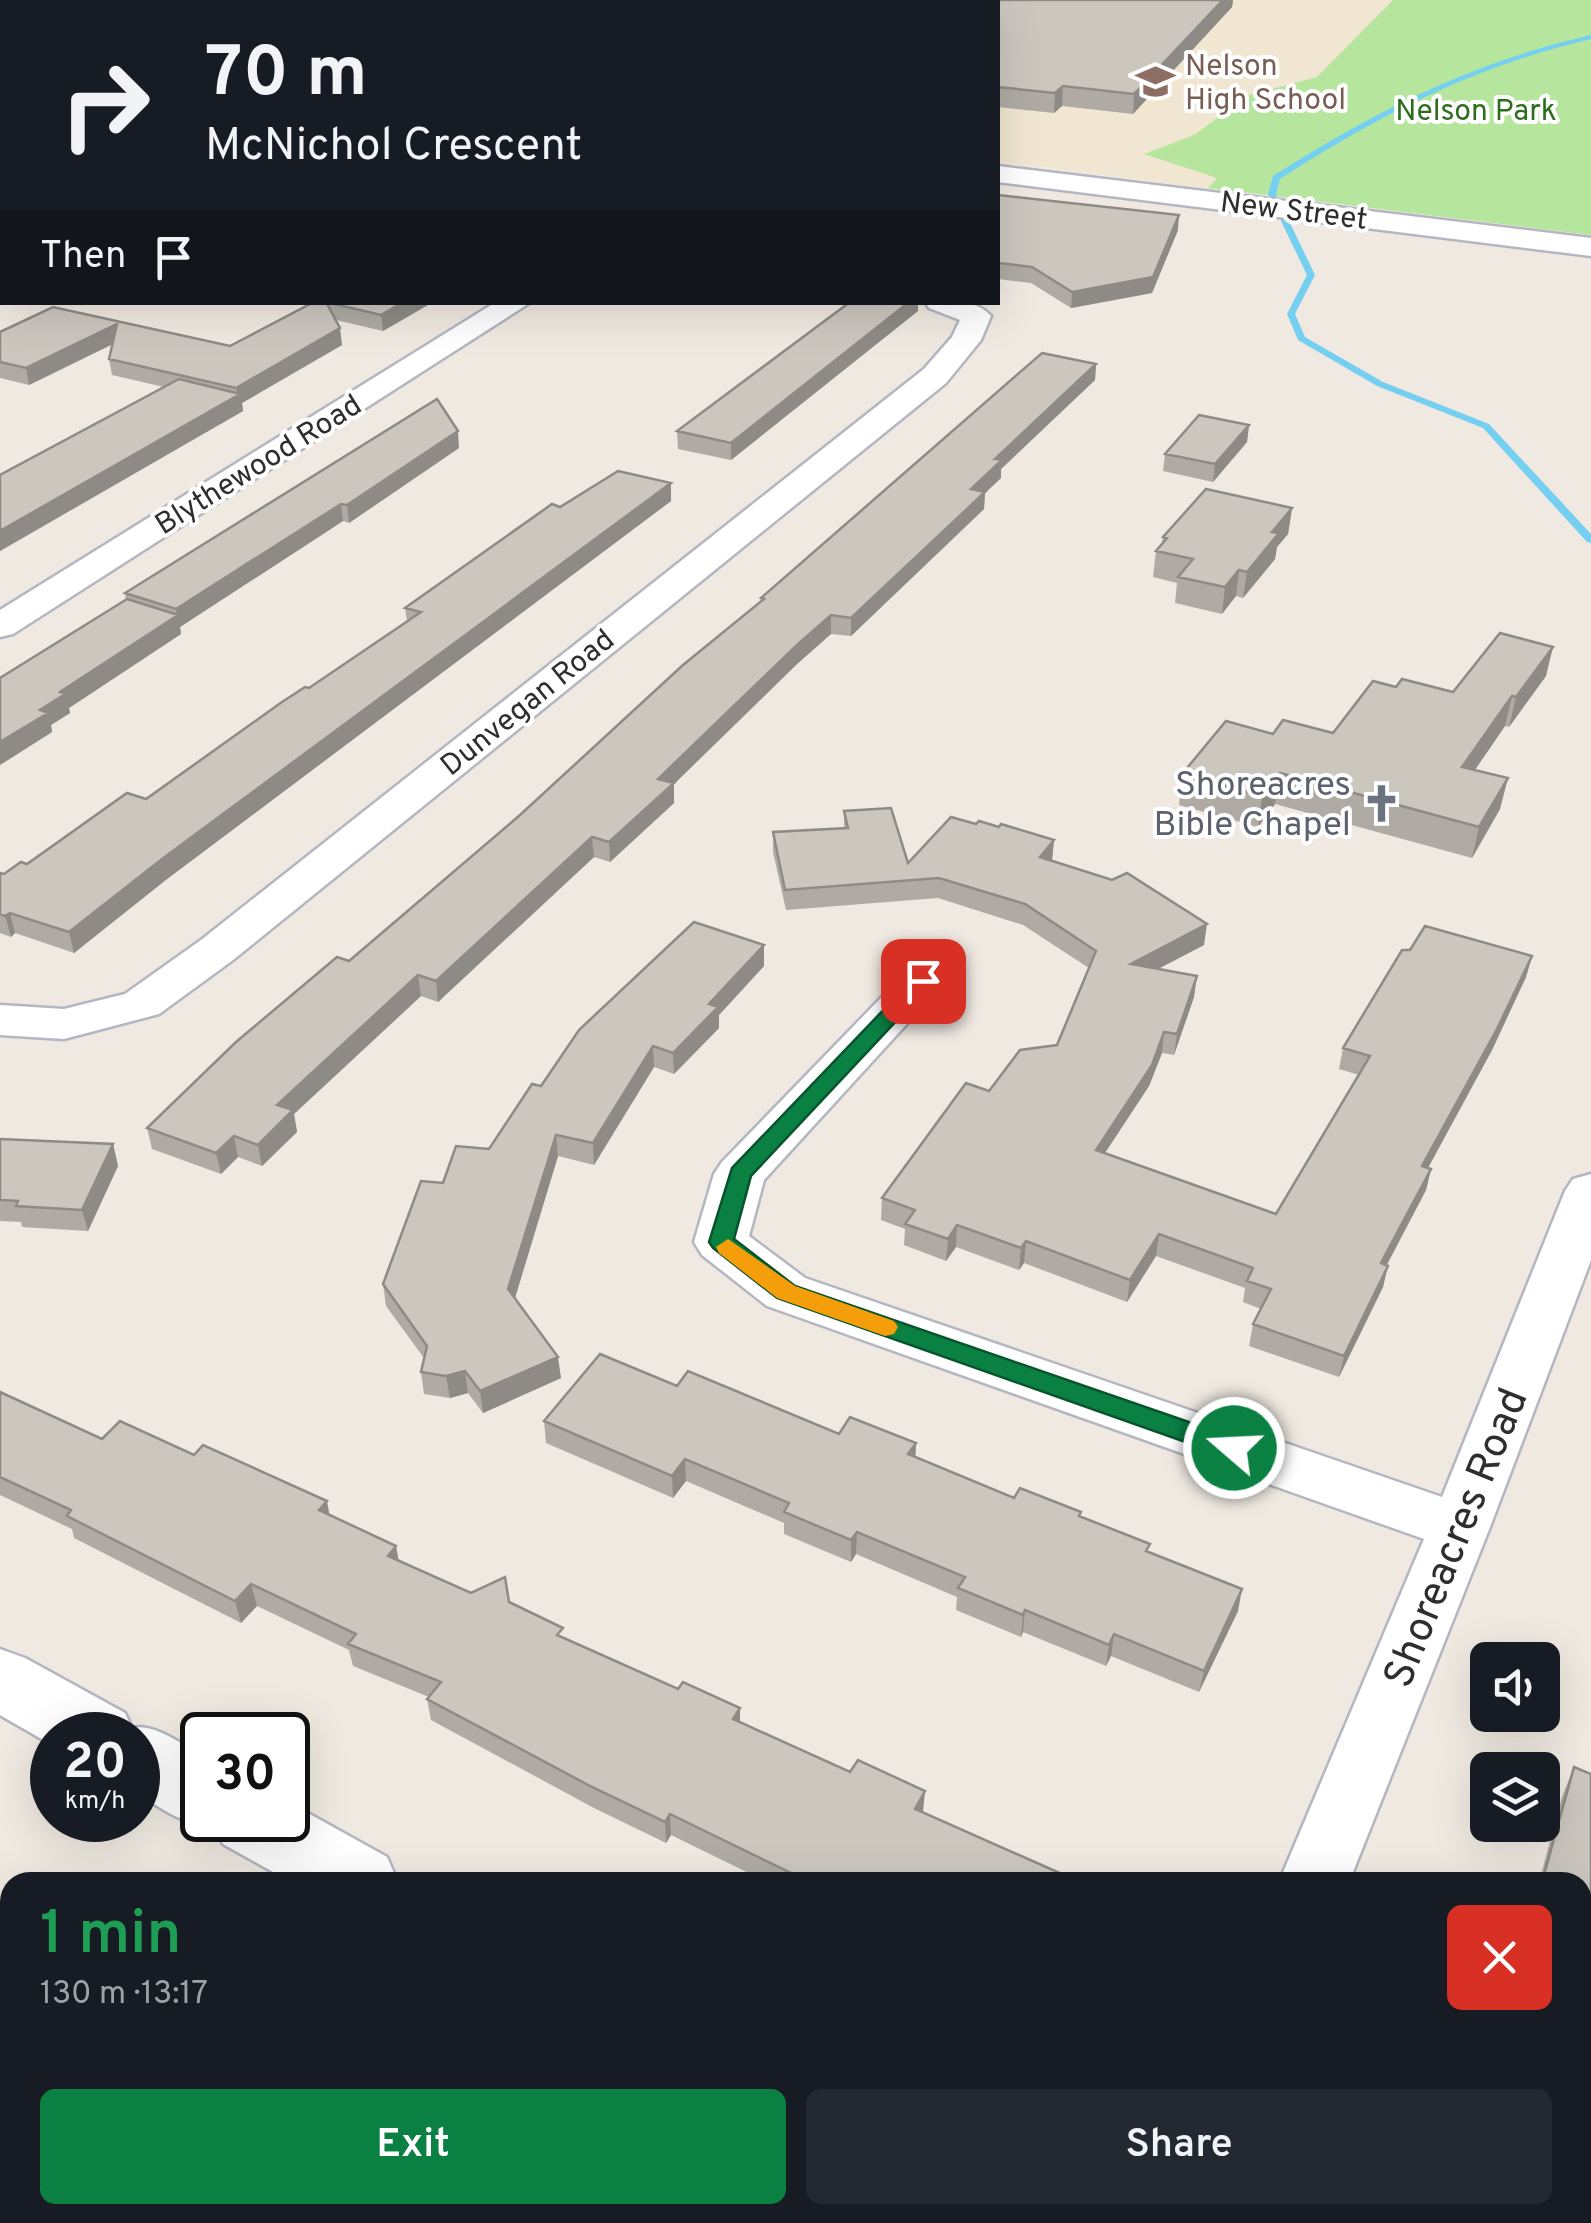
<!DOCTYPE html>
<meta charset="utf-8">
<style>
body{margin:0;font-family:Overpass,sans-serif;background:#242831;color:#f1f3f6;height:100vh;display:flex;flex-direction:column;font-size:38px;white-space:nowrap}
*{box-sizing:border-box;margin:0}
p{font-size:32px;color:#9ea1a6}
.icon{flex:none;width:55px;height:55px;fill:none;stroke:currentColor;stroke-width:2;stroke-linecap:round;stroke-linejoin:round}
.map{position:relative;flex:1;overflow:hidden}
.drawer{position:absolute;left:0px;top:1872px;width:1592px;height:352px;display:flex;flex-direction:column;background:#171b24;border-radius:30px 30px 0 0;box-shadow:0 10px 40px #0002}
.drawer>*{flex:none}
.banner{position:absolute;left:0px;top:0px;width:1000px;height:305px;box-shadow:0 10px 40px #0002;background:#171b24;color:#f1f3f6;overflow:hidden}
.buttons{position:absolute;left:1470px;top:1642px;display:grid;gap:20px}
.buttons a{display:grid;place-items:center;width:90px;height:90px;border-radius:15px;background:#171b24;box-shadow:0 10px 40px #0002;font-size:50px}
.speed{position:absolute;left:30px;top:1712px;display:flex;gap:20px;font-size:50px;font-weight:700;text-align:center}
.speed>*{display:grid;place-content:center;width:130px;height:130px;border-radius:50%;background:#171b24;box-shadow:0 10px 40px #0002;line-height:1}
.speed small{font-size:25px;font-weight:400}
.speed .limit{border:5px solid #111;border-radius:15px;background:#fff;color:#111}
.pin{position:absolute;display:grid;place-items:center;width:85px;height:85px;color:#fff;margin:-42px;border-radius:20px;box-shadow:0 5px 15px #0006}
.me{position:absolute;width:110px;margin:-55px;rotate:289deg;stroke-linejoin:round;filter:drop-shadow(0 0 8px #0008)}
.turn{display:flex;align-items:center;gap:35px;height:210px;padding:0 40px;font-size:45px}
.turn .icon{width:130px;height:130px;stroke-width:2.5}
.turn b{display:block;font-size:70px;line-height:85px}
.then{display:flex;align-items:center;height:95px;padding:0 40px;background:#0003;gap:20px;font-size:38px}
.round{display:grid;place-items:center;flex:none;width:105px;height:105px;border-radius:15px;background:#242831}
.head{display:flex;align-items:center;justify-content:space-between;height:170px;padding:0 40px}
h1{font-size:60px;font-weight:600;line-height:75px;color:#1e9e55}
.primary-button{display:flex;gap:20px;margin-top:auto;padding:20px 40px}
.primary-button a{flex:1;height:115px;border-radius:15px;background:#0b8043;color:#fff;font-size:40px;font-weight:600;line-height:115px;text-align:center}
.primary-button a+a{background:#242831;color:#f1f3f6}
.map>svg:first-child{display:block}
.education{fill:#f0e6d1}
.green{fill:#b6e59e}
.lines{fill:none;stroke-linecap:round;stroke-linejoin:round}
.stream{fill:#75cff0;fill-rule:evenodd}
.street-casing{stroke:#b4b7c1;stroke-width:5}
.secondary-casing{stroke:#b4b7c1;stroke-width:5}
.street{fill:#fff;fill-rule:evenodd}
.secondary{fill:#fff;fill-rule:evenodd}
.wall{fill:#afaba4}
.shaded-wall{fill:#8e8b86}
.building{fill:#cbc7bf;stroke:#8e8b86;stroke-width:2.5}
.route{fill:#0b8043;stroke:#07532c;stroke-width:2.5}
.slow{fill:#f59e0b}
.labels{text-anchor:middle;stroke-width:8;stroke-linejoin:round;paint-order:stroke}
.far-education-label{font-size:30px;fill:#785e54;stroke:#fff;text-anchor:start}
.far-park-label{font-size:30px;fill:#2c6e1b;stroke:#fff}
.far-street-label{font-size:30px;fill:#2e2e2e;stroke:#fff}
.worship-label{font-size:35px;fill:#5b616d;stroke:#fff;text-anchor:end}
.near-street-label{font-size:42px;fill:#2e2e2e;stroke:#fff}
</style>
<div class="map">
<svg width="1591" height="2223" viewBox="0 0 1591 2223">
<rect width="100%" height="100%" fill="#efe9e1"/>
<path class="education" d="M685,0h708l-185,188 -210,-27v-159h-318z"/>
<path class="green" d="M1393,0h198v235l-383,-47 9,-10 -73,-24 50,-19 55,-40 68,-18z"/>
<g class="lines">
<path class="stream" d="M1591,35v4c-116,27 -212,76 -311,140l-4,15 39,81 -20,39 10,23 78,45 106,42 102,110v9l-4,-1 -104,-114 -106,-42 -79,-46 -11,-26 20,-39 -39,-81 5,-18c104,-66 197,-113 318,-141z"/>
<defs>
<path id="street" d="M2,284v18l-2,1v-18z
M496,302h35l-518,332 -13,3v-27z
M925,302c22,0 50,-4 66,14l-10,24 -35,43 -713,577 -74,54 -95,25 -64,-4v-30l64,4 61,-15 76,-54 723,-571 28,-32 8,-17 -31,-12z
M923,967l16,4 7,10 -182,199 -15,56 56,42 637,219 123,-306 8,-12 18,-5v86l-101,267 -141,355h-70l145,-343 -657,-233 -65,-51 -8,-13 20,-68 8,-12 185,-191z
M1138,2215h78l-2,8h-80z"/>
<path id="secondary" d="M0,39h2v15h-2z
M998,166l593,72v18l-593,-74z
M0,1649l25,9 100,55 7,15c23,-5 51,17 70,28v64h86v-18l99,55 11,25h-107l-68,-38 -10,-22c-25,8 -54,-16 -75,-28v-59h-86v10l-52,-30z
M904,2215h97l4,8h-98z"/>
</defs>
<use href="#street" class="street-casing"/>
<use href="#secondary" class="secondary-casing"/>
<use href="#street" class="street"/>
<use href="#secondary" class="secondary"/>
</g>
<path class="wall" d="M0,0h578l-5,2 -571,1h-2z
M864,0h369l-1,7 -99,107 -71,-8 -8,7 -56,-6v-105z
M998,195l180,35 -26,63 -81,15 -40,-25 -33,-4z
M314,302h119l-50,29 -47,-11 6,25 -100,58 1,8 -243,140v-76l164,-88 -52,-12 -3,-16 4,-15 -84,41 -29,-7v-46l230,14z
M918,311l-187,149 -53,-11 -1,-18z
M1096,364l-1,16 -94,89v9l-16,15 -1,16 -133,127 -20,-2 -34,30 -123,120v19l-64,59 -16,-5 -156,145 -17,-6 -127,118 3,18 -35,34 -24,-9 -17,17 -69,-25 -5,-21 202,-167 171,-146 241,-213v-4z
M1249,425l-2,17 -34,40 -50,-11 2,-17z
M459,448l-110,75 -6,-2 -163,106 1,7 -112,74 1,5 -19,12 1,7 -52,33 126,-165 -1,-7z
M671,483v18l-504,378 -93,74 -59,-20 -4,4 -11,-4v-60l4,1 23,-10 119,-65 261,-178 -2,-13 155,-101z
M1292,508l-4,26 -11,13 -2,12 -32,39 -7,-2 -14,18 -47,-11 2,-20 -24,-6 3,-26 6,-7 1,-7z
M1546,676l-37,51 -4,-1 -30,44 25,39 -28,49 -197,-54 -17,23 -79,-22 3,-31 91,-40 60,-1 63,-46 57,5z
M844,811l64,52 68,-39 23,3 55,13 -2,21 152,84 -46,24 36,28 -20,58 -12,-2 -13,33 -44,67 171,61 83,-139 -20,-6 4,-21 189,-92 -6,21 -34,73 -64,118 3,1 -5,21 -39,75 -4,22 -44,90 -90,-31 4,-22 8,-15 -18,-7 2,-14 -89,-32 -29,46 -103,-39 -5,7 -63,-23 -10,14 -42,-16 1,-16 -24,-9 1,-22 107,-107 68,-46 32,-77 -66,-43 -85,-27 -152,12 -13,-58v-20l71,-4z
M764,966l-45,49v13l-45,46 -20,-7 -60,98 -36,-9 -43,142 46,80 -78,35 -15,-20 -18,5 -26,-4 -3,-22 3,-14 -38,-52 -3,-22 60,-101 46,-34 52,-63z
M0,1139l113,5 5,22 -30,65 -66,-4 -1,-5 -21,-1z
M677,1386l162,48 77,9 -1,14 99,41 67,14 -1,5 68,35 90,59 -39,81 -88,-36 -5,10 -83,-34 -2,5 -65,-27 1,-13 -101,-43 -5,8 -67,-28v-11l-98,-42 -13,17 -127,-55 -2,-22z
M0,1392l102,47 92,16 136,61 66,30 2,14 73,33 38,9 55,36 114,51 62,19v14l183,91 157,69h-313l-96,-47 -5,8 -72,-35 -163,-88 -4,-21 2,-2 -76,-31 -4,-16 -92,-44 -16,17 -167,-85 -2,-9 -72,-34z
M1574,1767l17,7v216l-9,-4v-104h-43l23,-85z
M0,1930l10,7v169l-10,-7z
M1408,2215h174l9,8h-186z"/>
<path class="shaded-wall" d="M557,0h21l-5,2h-22z
M1221,0h12l-1,7 -99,107 1,-20z
M1063,86l-1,20 -8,7 1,-20z
M1179,215l-1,15 -26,63 -81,15 1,-16z
M403,302h30l-50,29 -2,-16z
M909,302h9v9l-187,149v-17z
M117,324l4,16 -92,45 -3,-17z
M340,328l2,17 -100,58 1,8 -243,140v-20l238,-135 -2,-8z
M1096,364l-1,16 -94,89v9l-16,15 -1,16 -133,127v-18l120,-129 24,-30z
M1249,425l-2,17 -34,40 2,-18z
M458,431l1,17 -110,75 -2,-18z
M671,483v18l-504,378 -93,74 -5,-21 93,-73z
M341,504l2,17 -163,106 1,7 -112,74 1,5 -19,12 1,7 -52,33v-23l60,-50 117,-77 -1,-6z
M1292,508l-4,26 -11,13 -2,12 -32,39 4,-26 25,-40z
M1239,570l-3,26 -14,18 3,-27z
M831,615v19l-34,30 -123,120v19l-64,59 -1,-20 49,-63 139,-134z
M1553,647l-7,29 -37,51 7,-30z
M1512,696l-7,30 -49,71 6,-30z
M1280,773l-5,31 -17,23 4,-31z
M1508,778l-8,31 -28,49 7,-31z
M592,837l2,20 -156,145 -2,-21z
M1054,840l-2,20 -14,17 2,-20z
M10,913l5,20 -4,4 -6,-21z
M1207,924l-3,21 -75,39 2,-20z
M764,945v21l-45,49v13l-45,46 -1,-21 36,-49z
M1532,956l-6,21 -34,73 -75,138 5,-22z
M418,975l3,21 -127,118 3,18 -35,34 -4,-21 19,-40z
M1197,976l-3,21 -20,58 3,-21z
M1164,1032l-2,21 -13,33 -56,85 3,-21z
M653,1046l1,21 -60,98 -1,-22z
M556,1135l2,21 -47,155 -3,-22z
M234,1136l4,21 -17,17 -5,-21z
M113,1144l5,22 -30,65 -6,-21z
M1431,1169l-5,21 -50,95 5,-22z
M957,1225l-1,22 -10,14 2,-22z
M1159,1234l-3,22 -29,46 3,-22z
M1026,1241l-2,22 -5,7 2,-22z
M1388,1266l-5,21 -44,90 5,-21z
M558,1357l3,21 -78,35 -3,-22z
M465,1371l3,22 -18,5 -4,-22z
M916,1443l-1,22 -7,-11z
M685,1459l1,22 -13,17 -1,-22z
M327,1501l4,22 -12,-13z
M857,1532l-1,22 -5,8v-22z
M396,1546l4,22 -12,-12z
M251,1584l6,22 -16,17 -6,-22z
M1242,1589l-4,22 -39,81 5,-21z
M1025,1610l-2,22 -2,5 2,-22z
M1114,1634l-3,22 -5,10 3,-21z
M740,1708v22l-7,-11z
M925,1791l-2,21 -8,-3z
M670,1814l1,21 -5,8 -1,-21z
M400,2215h26l-6,8h-25z"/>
<path class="building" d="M51,0h506l-6,2h-478z
M864,0h359l-89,94 -71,-8 -8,7 -57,-6v-85h-137z
M998,195l181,20 -26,62 -81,15 -40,-25 -34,-4z
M314,302h12l14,26 -104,60 -127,-29 8,-35 -91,44 -26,-6v-30l53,-25 177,39z
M326,302h77l-22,13z
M850,302h59l-178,141 -54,-12z
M1042,353l54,11 -101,95 7,1 -31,29 14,3 -134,126 -20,-3 -34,30 -139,134 16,4 -65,59 -17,-5 -156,144 -18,-6 -141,130 16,5 -35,35 -24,-9 -18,17 -69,-25 89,-86 101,-85 12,4 171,-146 163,-150 81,-66 -3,-1z
M179,379l61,15 -240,137v-56z
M437,399l21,32 -111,74 -6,-1 -165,105 -51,-16z
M1199,415l50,10 -34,39 -50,-10z
M618,471l53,12 -509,376 -93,73 -59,-19 -5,3 -5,-2v-41l4,1 17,-12 6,2 100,-71 19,6 136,-97 23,-15 4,1 112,-76 -16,-4 147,-104 8,3z
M1206,489l86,19 -20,24 7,1 -32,39 -8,-2 -14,17 -47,-10 15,-18 -37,-8 11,-13 -4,-1z
M127,599l51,16 -118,77 5,2 -25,16 8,3 -48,29v-64z
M1500,633l53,14 -37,50 -4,-1 -50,71 46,11 -29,49 -199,-54 -18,23 -80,-22 44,-53 47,13 10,-14 50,13 40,-52 23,6 6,-8 51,13z
M891,808l17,55 43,-46 25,7 3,-3 20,6 2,-3 53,16 -14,17 72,23 15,-7 80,51 -76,40 66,12 -20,58 -13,-2 -12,33 -56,85 180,64 94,-158 -27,-8 59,-98h8l15,-24 107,30 -35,73 -75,137 9,3 -50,94 7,3 -44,90 -91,-32 18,-35 -24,-8 6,-13 -94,-34 -29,46 -104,-39 -5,7 -64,-23 -9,14 -43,-15 10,-14 -33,-12 84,-115 23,8 31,-41 37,-5 39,-94 -71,-47 -86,-26 -154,12 -12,-58 75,-4 -4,-17z
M694,922l70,23 -55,59 9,3 -45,46 -20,-7 -60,97 -37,-8 -48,154 50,68 -78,34 -15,-20 -19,5 -25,-4 6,-26 -44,-62 38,-103 22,2 13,-37 33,3 43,-65 9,2 38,-56z
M0,1139l113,5 -31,66 -66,-4 2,-5 -18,-1z
M600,1354l77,32 11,-15 151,63 11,-17 66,26 -8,11 106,44 6,-10 61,24 -2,4 71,28 -4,7 96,38 -38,82 -90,-37 -5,11 -84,-35 -2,5 -65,-27 7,-11 -108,-45 -6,8 -67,-28 5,-9 -104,-44 -13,17 -128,-55z
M0,1392l102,47 18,-18 74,34 9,-10 124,56 -8,9 77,36 -8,10 83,37 34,-16 4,25 54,26 -6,7 121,54 5,-7 57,26 -7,11 117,53 8,-12 67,31 -10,18 165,73h-295l6,-9 -121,-59 -5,8 -73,-35 -165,-88 14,-17 -93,-38 8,-10 -105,-50 -16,17 -168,-85 4,-6 -71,-33z
M1574,1767l17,7v182l-9,-4v-70h-40z
M0,1930l10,7v148l-10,-6z
M1582,2103l9,4v116h-171l-12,-6 1,-2h173z
M146,2215h254l-5,8h-255z"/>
<path class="route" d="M923,975l10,6 -3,4 -179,191 -17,63 61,47 449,155 4,7 -4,8h-19l-448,-158 -64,-50 -4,-6 23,-74 183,-191z"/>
<path class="slow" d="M728,1239l67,47 99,35 4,6 -4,7 -9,2 -108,-38 -58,-45 -3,-6z"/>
<defs>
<symbol id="school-bare" viewBox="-9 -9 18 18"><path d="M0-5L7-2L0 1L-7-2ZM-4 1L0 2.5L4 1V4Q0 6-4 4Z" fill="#8d6e63" stroke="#fff" stroke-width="2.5" paint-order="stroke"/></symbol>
<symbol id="church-bare" viewBox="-9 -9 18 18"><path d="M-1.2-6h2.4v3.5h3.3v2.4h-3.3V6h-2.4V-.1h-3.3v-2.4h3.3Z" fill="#6b7280" stroke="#fff" stroke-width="2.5" paint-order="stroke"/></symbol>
</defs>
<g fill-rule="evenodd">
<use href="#school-bare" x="1128" y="54" width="55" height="55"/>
<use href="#church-bare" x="1354" y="776" width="55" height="55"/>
</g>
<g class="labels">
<g class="far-education-label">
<text x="1185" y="75">Nelson<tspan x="1185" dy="34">High School</tspan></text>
</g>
<g class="far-park-label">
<text x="1476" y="120">Nelson Park</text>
</g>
<g class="far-street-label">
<text transform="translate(1294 210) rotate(7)" y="10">New Street</text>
<text transform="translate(258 464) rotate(-32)" y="10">Blythewood Road</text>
<text transform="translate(527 702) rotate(-39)" y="10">Dunvegan Road</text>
</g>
<g class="worship-label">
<text x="1351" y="795">Shoreacres<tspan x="1351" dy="40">Bible Chapel</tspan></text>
</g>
<g class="near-street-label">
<text transform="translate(1454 1537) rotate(-68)" y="15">Shoreacres Road</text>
</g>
</g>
</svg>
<div class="buttons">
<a><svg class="icon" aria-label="sound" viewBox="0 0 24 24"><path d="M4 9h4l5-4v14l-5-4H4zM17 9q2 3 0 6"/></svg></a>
<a><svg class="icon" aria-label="layers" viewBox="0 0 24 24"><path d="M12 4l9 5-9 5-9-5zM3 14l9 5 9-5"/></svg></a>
</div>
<div class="speed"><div>20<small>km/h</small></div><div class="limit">30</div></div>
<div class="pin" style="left:923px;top:981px;background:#d93025"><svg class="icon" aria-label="arrive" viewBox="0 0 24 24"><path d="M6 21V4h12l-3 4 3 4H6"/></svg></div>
<svg class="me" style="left:1234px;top:1448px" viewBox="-20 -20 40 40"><circle r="17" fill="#0b8043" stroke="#fff" stroke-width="3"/><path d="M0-11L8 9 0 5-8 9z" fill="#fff"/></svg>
<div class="banner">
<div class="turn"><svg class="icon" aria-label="right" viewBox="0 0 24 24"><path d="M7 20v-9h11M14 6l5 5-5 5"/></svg><div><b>70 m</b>McNichol Crescent</div></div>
<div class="then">Then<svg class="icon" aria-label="arrive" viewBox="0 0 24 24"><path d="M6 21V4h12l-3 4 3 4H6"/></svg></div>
</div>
<section class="drawer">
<div class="head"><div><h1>1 min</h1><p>130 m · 13:17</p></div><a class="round" style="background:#d93025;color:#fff"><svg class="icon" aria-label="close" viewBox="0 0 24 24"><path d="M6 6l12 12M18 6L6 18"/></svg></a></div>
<div class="primary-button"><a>Exit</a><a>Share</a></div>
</section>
</div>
